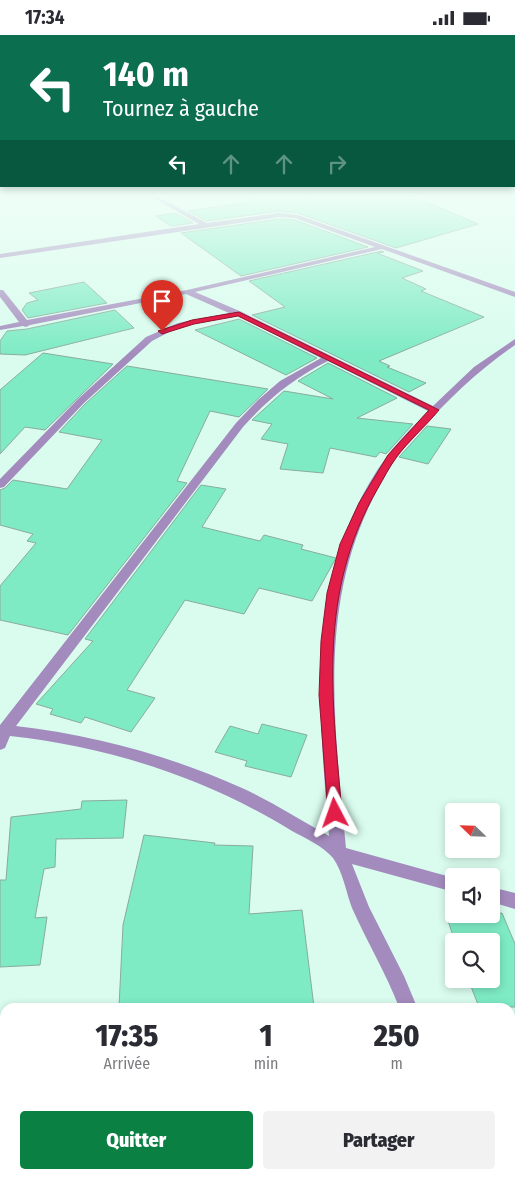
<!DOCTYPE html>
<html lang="fr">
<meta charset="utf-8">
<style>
body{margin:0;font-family:"Fira Sans Condensed",sans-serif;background:#f2f2f3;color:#2b2b33;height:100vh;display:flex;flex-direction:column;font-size:19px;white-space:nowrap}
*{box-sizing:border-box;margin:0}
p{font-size:16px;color:#7c7c81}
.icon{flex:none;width:28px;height:28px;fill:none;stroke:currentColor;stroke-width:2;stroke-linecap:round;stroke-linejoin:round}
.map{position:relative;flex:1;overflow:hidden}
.sheet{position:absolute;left:0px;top:968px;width:515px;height:176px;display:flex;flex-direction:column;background:#fff;border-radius:15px 15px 0 0;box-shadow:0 2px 8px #0003}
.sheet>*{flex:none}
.hud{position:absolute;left:0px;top:0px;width:515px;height:152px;box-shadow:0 2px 8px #0003;background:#0b6e4f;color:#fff;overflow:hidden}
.needle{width:32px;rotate:293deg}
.controls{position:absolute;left:445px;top:768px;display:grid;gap:10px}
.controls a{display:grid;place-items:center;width:55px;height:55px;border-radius:5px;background:#fff;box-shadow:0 2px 8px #0003;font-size:25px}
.pin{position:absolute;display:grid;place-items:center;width:42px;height:42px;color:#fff;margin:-51px -21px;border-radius:50% 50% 50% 0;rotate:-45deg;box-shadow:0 0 5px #0007}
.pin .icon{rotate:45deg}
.me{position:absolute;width:55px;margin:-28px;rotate:356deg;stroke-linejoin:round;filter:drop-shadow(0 0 4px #0008)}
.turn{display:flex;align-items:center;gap:18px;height:105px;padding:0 20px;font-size:22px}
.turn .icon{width:65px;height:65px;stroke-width:2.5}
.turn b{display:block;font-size:35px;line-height:42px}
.lanes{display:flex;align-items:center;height:48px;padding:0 20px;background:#0003;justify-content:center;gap:25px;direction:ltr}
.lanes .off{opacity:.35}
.eta{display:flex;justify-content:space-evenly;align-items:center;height:85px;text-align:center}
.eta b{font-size:30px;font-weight:800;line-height:35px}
.cta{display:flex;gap:10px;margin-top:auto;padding:10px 20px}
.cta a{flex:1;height:58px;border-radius:5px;background:#0b8043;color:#fff;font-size:20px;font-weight:800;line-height:58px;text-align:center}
.cta a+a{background:#f2f2f3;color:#2b2b33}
.status{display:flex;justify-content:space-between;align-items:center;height:35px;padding:0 25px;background:#fff;direction:ltr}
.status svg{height:14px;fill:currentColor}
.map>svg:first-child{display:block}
.building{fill:#7eebc5;stroke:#8aab9d}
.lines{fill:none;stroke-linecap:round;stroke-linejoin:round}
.minor{fill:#a48bbe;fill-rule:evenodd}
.route{fill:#e11d48;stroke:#92132f}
</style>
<div class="status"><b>17:34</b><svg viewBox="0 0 49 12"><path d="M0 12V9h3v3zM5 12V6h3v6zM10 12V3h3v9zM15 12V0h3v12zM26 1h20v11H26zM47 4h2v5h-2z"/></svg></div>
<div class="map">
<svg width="515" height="1143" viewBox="0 0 515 1143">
<rect width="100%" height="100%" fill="#d9fcee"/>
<path class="building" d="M239,159h64l5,4 6,-4h94l70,30 -82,24 -98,-35 -19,-2 -72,10 -19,-10 61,-9z
M175,178l18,10 -22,3 -15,-10z
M279,184l16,1 73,27 -127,29 -60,-43z
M382,216l2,1 -7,1 46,18 -21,7 24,11 -5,2 63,26 -105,44 11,5 -3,1 39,16 -17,9 -157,-77 33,-8 -36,-26z
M84,247l23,21 -79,15 -6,-8 5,-7 11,-3 -9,-7z
M115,275l19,18 -109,27 -25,-1v-13l7,-10 20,-2z
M239,284l78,39 -31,17 -91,-45z
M43,318l70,11 -68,66 -20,-3 -25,27v-64z
M328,328l69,35 -40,20 56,6 -27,30 -6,-2 -4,5 -46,-9 -7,25 -43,-4 8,-25 -27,-5 11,-15 -20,-4 32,-29 49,8 -35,-18z
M127,331l141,23 -29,28 -29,-6 -33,70 10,2 -119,152 -68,-15v-34l36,-43 -9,-2 6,-7 -33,-9v-35l5,-2 8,-8 54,9 35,-49 -43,-8 26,-28z
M427,391l24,3 -23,35 -29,-7z
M201,450l25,4 -24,38 58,14 4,-6 39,10 -2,4 35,9 -24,43 -53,-13 -15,26 -59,-14 -58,90 28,8 -24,34 -46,-15 -4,6 -31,-9 3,-5 -17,-5 57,-63 -8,-2z
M262,689l45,11 -16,42 -46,-11 2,-5 -32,-9 15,-26 28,8z
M127,765l-4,38 -67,1 -1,28 -11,2 -9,49 12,-1 -7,48 -40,2v-87h6l5,-63 70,-8 1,-8z
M144,800l71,8 -1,2 39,1 -4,68 53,-4 12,97h-195l4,-82z
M502,878l13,31v63h-36l-11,-28h23v-38h-36l-7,-20z"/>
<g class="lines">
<path class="minor" d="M146,159h7l54,29 72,-10 19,2 217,77v5l-133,-48 -187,43 47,20 191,94 41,-39 41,-28v6c-35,24 -67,54 -95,86 -8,10 -18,18 -25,29 -81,123 -62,249 -49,388l108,30v14l-102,-28 17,43 35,69 13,31h-18c-13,-34 -32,-65 -47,-99 -6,-16 -9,-36 -19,-50 -10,-12 -28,-20 -41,-27 -86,-53 -182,-84 -282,-95l-5,12 -5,2v-25l236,-302 22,-23 22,-19 41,-23 -83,-42 -34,5 -31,9 -21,11 -68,62 -80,84 -4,1v-9l78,-80 68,-62 32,-14 51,-10 -43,-19 -156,31 -4,2 -3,-1 -23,4v-4l19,-4 -19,-25v-7h3l24,30 160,-30 188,-43 -80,-29 -16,-1 -279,41v-4l199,-30zM328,326l100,50c-13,14 -29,29 -41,45 -83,114 -69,248 -58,380 -29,-16 -57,-34 -87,-48 -71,-32 -148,-53 -226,-62l227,-299c25,-28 51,-49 85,-66z
M305,159h7l-3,2z
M491,852l24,6v16l-24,-7z
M458,1139h22l2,4h-22z"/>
</g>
<linearGradient id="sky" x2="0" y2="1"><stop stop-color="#69b8c8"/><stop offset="0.5" stop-color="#eefef7"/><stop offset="1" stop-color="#eefef7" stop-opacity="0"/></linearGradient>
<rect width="515" height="319" fill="url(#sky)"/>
<path class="route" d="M239,277l200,98c-14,17 -31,31 -43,48 -7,9 -12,20 -18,30 -61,105 -46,210 -36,325l-2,5 -5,1 -5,-1 -2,-5 -9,-118 2,-54 6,-48 13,-49 19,-41 29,-48 41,-45 -191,-94 -44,8 -32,10 -4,-3 34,-11z"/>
</svg>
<div class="controls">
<a><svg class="needle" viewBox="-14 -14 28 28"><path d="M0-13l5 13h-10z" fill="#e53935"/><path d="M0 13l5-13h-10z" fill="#7c7c81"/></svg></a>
<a><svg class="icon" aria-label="sound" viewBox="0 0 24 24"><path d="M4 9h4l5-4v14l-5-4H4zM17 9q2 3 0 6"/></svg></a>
<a><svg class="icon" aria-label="search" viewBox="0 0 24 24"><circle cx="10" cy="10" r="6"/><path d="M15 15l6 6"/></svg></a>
</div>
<div class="pin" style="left:162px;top:296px;background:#d93025"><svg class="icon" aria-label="arrive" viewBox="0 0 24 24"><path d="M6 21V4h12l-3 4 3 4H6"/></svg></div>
<svg class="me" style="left:335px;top:778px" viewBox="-20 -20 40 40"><path d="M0-17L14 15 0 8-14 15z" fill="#e11d48" stroke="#fff" stroke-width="4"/></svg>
<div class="hud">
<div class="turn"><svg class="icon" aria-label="left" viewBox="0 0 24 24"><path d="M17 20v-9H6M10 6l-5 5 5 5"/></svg><div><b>140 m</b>Tournez à gauche</div></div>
<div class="lanes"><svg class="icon" aria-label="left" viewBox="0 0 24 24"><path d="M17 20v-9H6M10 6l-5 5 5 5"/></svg><svg class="icon off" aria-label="ahead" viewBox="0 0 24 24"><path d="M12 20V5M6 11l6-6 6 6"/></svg><svg class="icon off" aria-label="ahead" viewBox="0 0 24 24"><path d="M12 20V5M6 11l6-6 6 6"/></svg><svg class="icon off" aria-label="right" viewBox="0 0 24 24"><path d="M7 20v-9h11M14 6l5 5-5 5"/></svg></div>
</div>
<section class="sheet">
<div class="eta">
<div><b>17:35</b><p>Arrivée</p></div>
<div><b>1</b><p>min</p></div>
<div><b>250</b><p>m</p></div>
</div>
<div class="cta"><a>Quitter</a><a>Partager</a></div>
</section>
</div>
